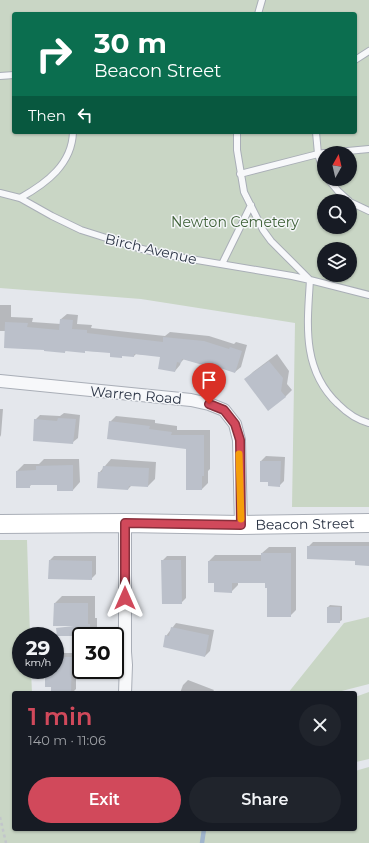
<!DOCTYPE html>
<meta charset="utf-8">
<style>
body{margin:0;font-family:Montserrat,sans-serif;background:#20242c;color:#f1f3f6;height:100vh;display:flex;flex-direction:column;font-size:15px;white-space:nowrap}
*{box-sizing:border-box;margin:0}
p{font-size:13px;color:#9ea1a6}
.icon{flex:none;width:22px;height:22px;fill:none;stroke:currentColor;stroke-width:2;stroke-linecap:round;stroke-linejoin:round}
.map{position:relative;flex:1;overflow:hidden}
.details{position:absolute;left:12px;top:691px;width:345px;height:140px;display:flex;flex-direction:column;background:#171b24;border-radius:4px;box-shadow:0 1px 3px #0004}
.details>*{flex:none}
.top-card{position:absolute;left:12px;top:12px;width:345px;height:122px;border-radius:4px;box-shadow:0 1px 3px #0004;background:#0b6e4f;color:#fff;overflow:hidden}
.needle{width:26px;rotate:8deg}
.fabs{position:absolute;left:317px;top:146px;display:grid;gap:8px}
.fabs a{display:grid;place-items:center;width:40px;height:40px;border-radius:50%;background:#171b24;box-shadow:0 1px 3px #0004;font-size:20px}
.speed{position:absolute;left:12px;top:627px;display:flex;gap:8px;font-size:20px;font-weight:700;text-align:center}
.speed>*{display:grid;place-content:center;width:52px;height:52px;border-radius:50%;background:#171b24;box-shadow:0 1px 3px #0004;line-height:1}
.speed small{font-size:10px;font-weight:400}
.speed .limit{border:2px solid #111;border-radius:6px;background:#fff;color:#111}
.pin{position:absolute;display:grid;place-items:center;width:34px;height:34px;color:#fff;margin:-41px -17px;border-radius:50% 50% 50% 0;rotate:-45deg;box-shadow:0 0 4px #0007}
.pin .icon{rotate:45deg}
.me{position:absolute;width:44px;margin:-22px;rotate:0deg;stroke-linejoin:round;filter:drop-shadow(0 0 3px #0008)}
.turn{display:flex;align-items:center;gap:14px;height:84px;padding:0 16px;font-size:18px}
.turn .icon{width:52px;height:52px;stroke-width:2.5}
.turn b{display:block;font-size:28px;line-height:34px}
.then{display:flex;align-items:center;height:38px;padding:0 16px;background:#0003;gap:8px;font-size:15px}
.round{display:grid;place-items:center;flex:none;width:42px;height:42px;border-radius:21px;background:#20242c}
.headline{display:flex;align-items:center;justify-content:space-between;height:68px;padding:0 16px}
h1{font-size:24px;font-weight:600;line-height:30px;color:#d1495b}
.cta{display:flex;gap:8px;margin-top:auto;padding:8px 16px}
.cta a{flex:1;height:46px;border-radius:24px;background:#d1495b;color:#fff;font-size:16px;font-weight:600;line-height:46px;text-align:center}
.cta a+a{background:#20242c;color:#f1f3f6}
.map>svg:first-child{display:block}
.green{fill:#c9d6c5;fill-rule:evenodd}
.shadow{fill:#0003}
.lines{fill:none;stroke-linecap:round;stroke-linejoin:round}
.stream{stroke:#9fb4cc;stroke-width:4.5}
.building{fill:#bbc0ca}
.lane-casing{stroke:#a9aeb7;stroke-width:8}
.street-casing{stroke:#a9aeb7;stroke-width:14}
.secondary-casing{stroke:#a9aeb7;stroke-width:20}
.path{stroke:#c2c5cb;stroke-width:2.5;stroke-dasharray:3 3;stroke-linecap:butt}
.lane{stroke:#f7f8fa;stroke-width:6}
.street{stroke:#f7f8fa;stroke-width:12}
.secondary{stroke:#fff;stroke-width:18}
.route-casing{stroke:#882f3b;stroke-width:10}
.route{stroke:#d1495b;stroke-width:7}
.slow{stroke:#f59e0b;stroke-width:7}
.labels{text-anchor:middle;stroke-width:3;stroke-linejoin:round;paint-order:stroke}
.park-label{font-size:14px;fill:#3f6138;stroke:#f4f6f9}
.street-label{font-size:14px;fill:#2b3445;stroke:#f4f6f9}
</style>
<div class="map">
<svg width="369" height="843" viewBox="0 0 369 843">
<rect width="100%" height="100%" fill="#e4e7ec"/>
<path class="green" d="M0,0h369v507h-77l3,-184 -154,-24 -141,-11zM14,14h341v118h-341zM324,153h26v26h-26zM324,201h26v26h-26zM324,249h26v26h-26z
M0,540h27l3,96h-9v34h10l1,23h-18v136h341v-58l14,-4v76h-369z
M369,617v67l-35,9h-46l56,-70z
M369,692v67l-13,3 -1,-65z"/>
<path class="shadow" d="M0,305h11v12l22,1 -1,4 29,2v-5l6,-5 11,1 -1,9 15,1 -1,3 74,8 5,-4 39,4 25,8 2,-2 11,3 -6,22 -6,5 -20,-7 -2,2 -29,-8 -3,3 -1,3 -5,6 -14,-15 -25,-2 -2,2 -11,-1 -2,2 -10,-5 -45,-2 -1,2 -59,-21h-6z
M277,354l12,17 -2,13 5,6 -7,7 -39,-18 7,-7z
M0,409h3l-2,26 -1,2z
M64,413l16,2 -2,23 -5,4 -38,-22 5,-5 20,1z
M116,416l39,4v3l22,3v4h33v39l-2,2v12l-6,6 -15,-41 -77,-26z
M266,456l19,1 -1,24 -5,5 -10,-5 -8,-20z
M44,459h35l1,23 -7,8 -15,-6h-26l-3,3 -12,-16 7,-7h15z
M111,459l45,3 -1,17 -7,7h-17l-3,3 -29,-16z
M313,542h56v23l-13,-5 -48,-13z
M269,547h27v63l-6,6 -24,-34h-28v3l-7,7 -16,-10 -6,-21 6,-6h47v-2z
M54,556h42v18l-5,5 -41,-19z
M167,556h19v42l-5,5 -19,-42z
M62,596h33v22h2v13l-5,5h-11v2h-6v-13l-20,-22z
M330,605l12,1v14l-3,2 -11,-15z
M176,623l38,7 -4,21 -5,5 -39,-20z
M57,653h19v36l-4,4h-20v-7l-6,-10 6,-6h3v-16z
M188,680l26,10 -2,3h-32l3,-8z"/>
<g class="lines">
<path class="stream" d="M202,843l2,-14"/>
</g>
<path class="building" d="M60,319l13,1 -1,9 15,1v3l76,9v-5l41,4 25,8 1,-2 12,4 -7,22 -21,-7 -1,2 -31,-9 -1,4 -4,-1 -2,10 -17,-3 2,-12 -26,-3v3l-12,-1v2l-12,-1v-4l-25,-2v2l-20,-2v2l-21,-2v-1l-40,-2 1,-26 23,1 -1,4 32,3z
M269,361l14,17 -2,13 5,6 -18,14 -24,-32z
M58,418l18,1 -3,25 -40,-3 1,-22 23,2z
M109,421l41,5 -1,3 23,3 -1,3h33v41h-2v14h-16v-41l-79,-10z
M260,461h21l-1,26 -12,-1v-4h-8z
M73,465v26h-16v-6h-27v3h-14v-17l20,-1v-4z
M103,466l46,2 -1,19 -19,-1 -1,4 -31,-2 1,-16h4z
M307,546h62v20l-14,-1v-4l-48,-2z
M261,553h30v64h-24v-29h-2v-5h-33v10l-18,-1v-9h-6v-22h53z
M49,560l43,1v19l-44,-1z
M161,560h20l1,44h-20z
M54,603h34v21h2v12h-33l-1,-8 18,-2h-21z
M327,607h13v16h-13z
M171,627l38,8 -4,22 -42,-10 2,-12 4,1z
M55,657h17l-1,36h-20v-6h-6v-11h6v-6h4z"/>
<g class="lines">
<defs>
<path id="lane" d="M258,14l4,-14
M355,60l14,-9
M0,76l14,-1
M237,132v18l7,42 19,38 8,11 39,39 59,15
M316,132l2,22 6,19
M326,153l43,-4
M240,174l78,-20 6,-1
M328,179l10,12 11,10
M0,193l20,5 32,18 29,14 57,18 29,7 125,21 18,4c-3,46 -8,90 28,124 9,9 19,16 31,19
M20,198c27,-15 52,-34 53,-66
M350,202l19,9
M222,264l29,-59"/>
<path id="street" d="M0,381l191,19 18,4 15,6 11,14 4,16 2,85
M125,693l1,-28 -1,-13v-129"/>
<g id="secondary">
<path id="s1" d="M0,524l125,-1 116,2 128,-2"/>
</g>
</defs>
<use href="#lane" class="lane-casing"/>
<use href="#street" class="street-casing"/>
<use href="#secondary" class="secondary-casing"/>
<path class="path" d="M0,817l6,26"/>
<use href="#lane" class="lane"/>
<use href="#street" class="street"/>
<use href="#secondary" class="secondary"/>
</g>
<g class="lines">
<defs>
<path id="route" d="M125,598v-75l116,2 -1,-85 -5,-16 -11,-14 -15,-6"/>
</defs>
<use href="#route" class="route-casing"/>
<use href="#route" class="route"/>
<path class="slow" d="M239,454l2,65"/>
</g>
<g class="labels">
<g class="park-label">
<text x="235" y="227">Newton Cemetery</text>
</g>
<g class="street-label">
<text transform="translate(151 249) rotate(13)" y="5">Birch Avenue</text>
<text transform="translate(136 395) rotate(5)" y="5">Warren Road</text>
<text dy="5" stroke="none"><textPath href="#s1" startOffset="305">Beacon Street</textPath></text>
</g>
</g>
</svg>
<div class="fabs">
<a><svg class="needle" viewBox="-14 -14 28 28"><path d="M0-13l5 13h-10z" fill="#e53935"/><path d="M0 13l5-13h-10z" fill="#9ea1a6"/></svg></a>
<a><svg class="icon" aria-label="search" viewBox="0 0 24 24"><circle cx="10" cy="10" r="6"/><path d="M15 15l6 6"/></svg></a>
<a><svg class="icon" aria-label="layers" viewBox="0 0 24 24"><path d="M12 4l9 5-9 5-9-5zM3 14l9 5 9-5"/></svg></a>
</div>
<div class="speed"><div>29<small>km/h</small></div><div class="limit">30</div></div>
<div class="pin" style="left:209px;top:404px;background:#d93025"><svg class="icon" aria-label="arrive" viewBox="0 0 24 24"><path d="M6 21V4h12l-3 4 3 4H6"/></svg></div>
<svg class="me" style="left:125px;top:598px" viewBox="-20 -20 40 40"><path d="M0-17L14 15 0 8-14 15z" fill="#d1495b" stroke="#fff" stroke-width="4"/></svg>
<div class="top-card">
<div class="turn"><svg class="icon" aria-label="right" viewBox="0 0 24 24"><path d="M7 20v-9h11M14 6l5 5-5 5"/></svg><div><b>30 m</b>Beacon Street</div></div>
<div class="then">Then<svg class="icon" aria-label="left" viewBox="0 0 24 24"><path d="M17 20v-9H6M10 6l-5 5 5 5"/></svg></div>
</div>
<section class="details">
<div class="headline"><div><h1>1 min</h1><p>140 m · 11:06</p></div><a class="round"><svg class="icon" aria-label="close" viewBox="0 0 24 24"><path d="M6 6l12 12M18 6L6 18"/></svg></a></div>
<div class="cta"><a>Exit</a><a>Share</a></div>
</section>
</div>
